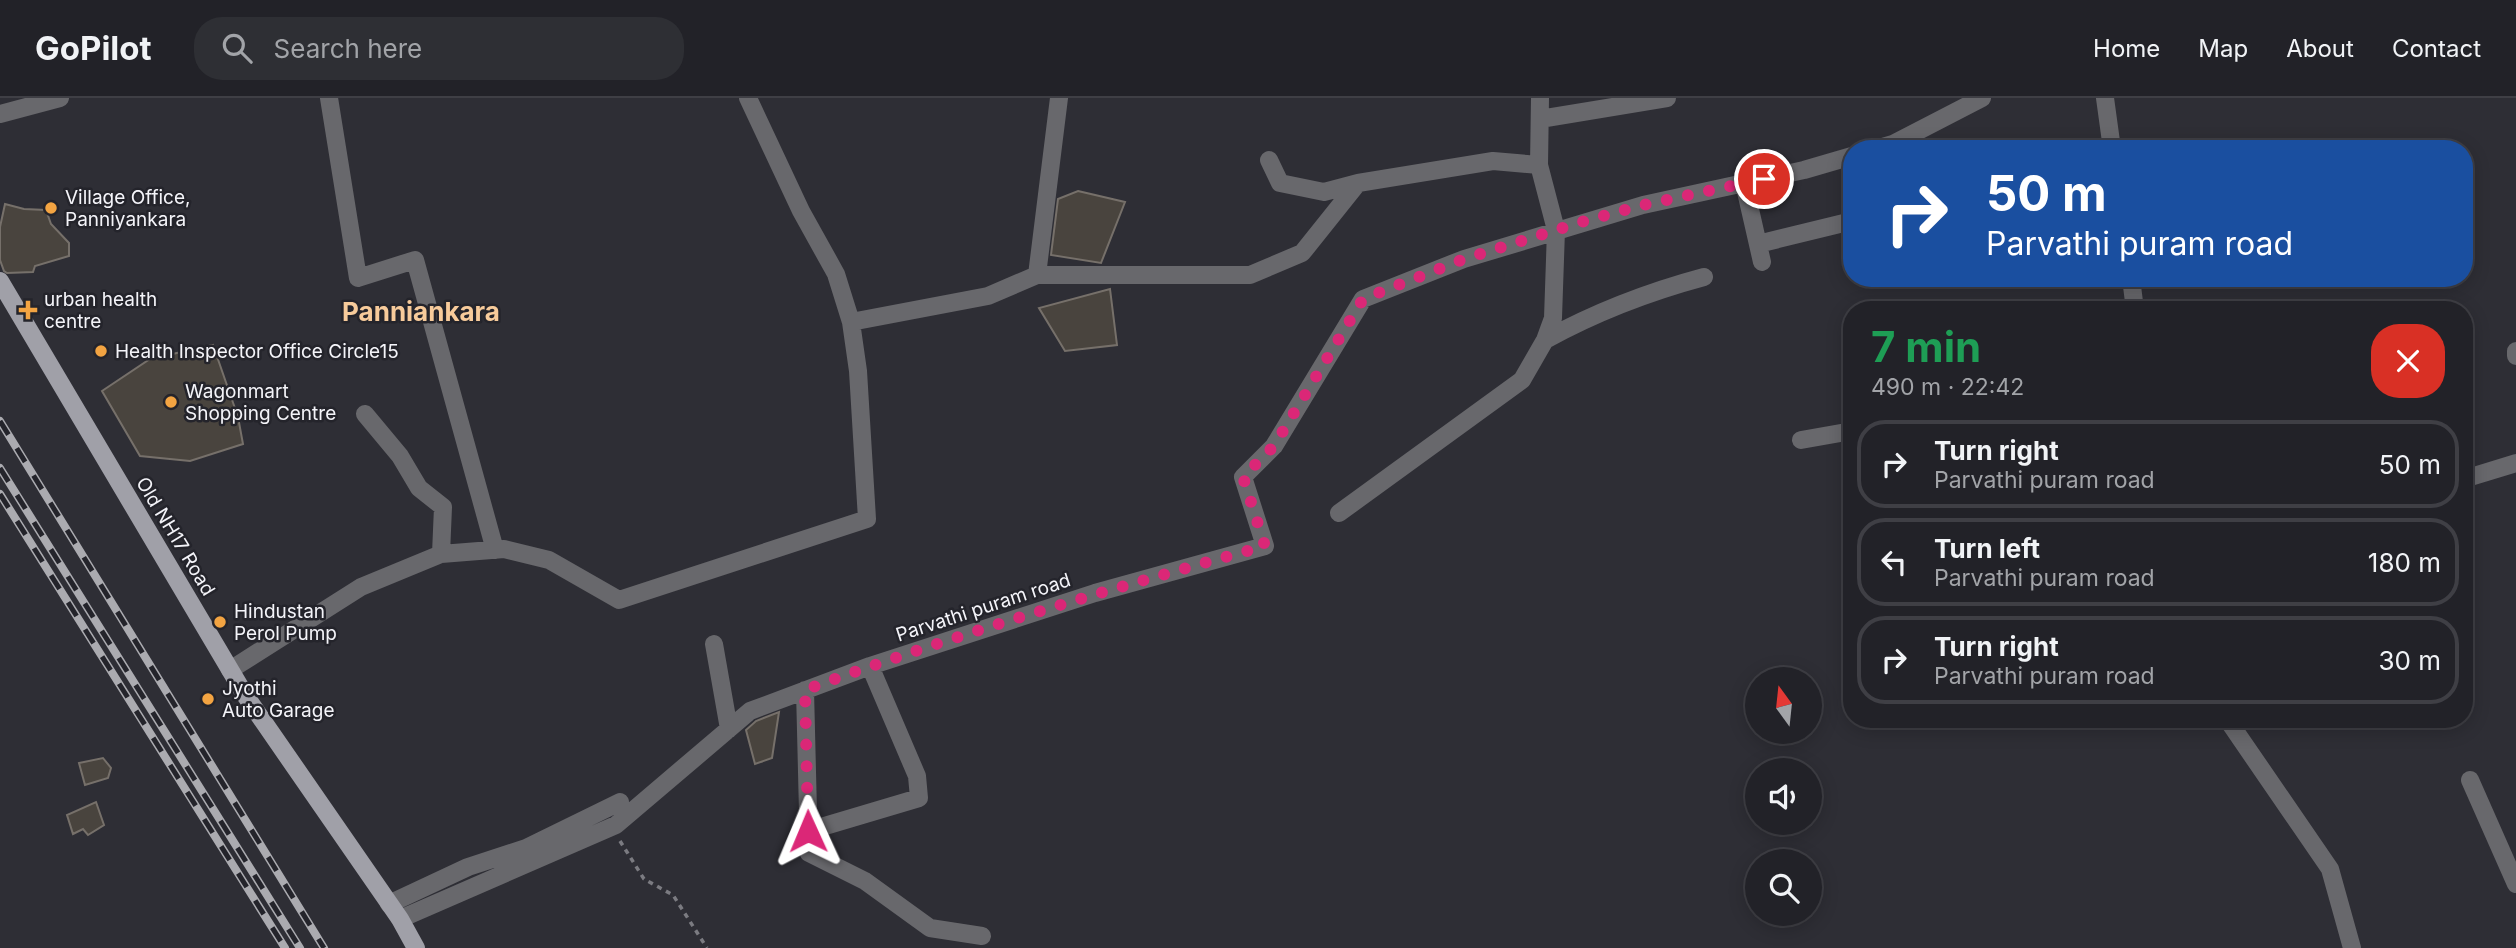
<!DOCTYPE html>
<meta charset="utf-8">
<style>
body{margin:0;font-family:Inter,sans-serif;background:#2e2f34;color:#f1f3f6;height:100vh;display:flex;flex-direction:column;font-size:26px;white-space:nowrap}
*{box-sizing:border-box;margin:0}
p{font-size:23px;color:#a2a4a8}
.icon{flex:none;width:38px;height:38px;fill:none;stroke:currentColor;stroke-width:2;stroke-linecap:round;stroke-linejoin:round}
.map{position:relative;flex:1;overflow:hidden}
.panel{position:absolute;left:1843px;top:203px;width:630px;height:427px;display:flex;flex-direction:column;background:#222228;border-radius:28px;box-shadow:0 4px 18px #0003,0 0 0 2px #3f3f45}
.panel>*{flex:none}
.top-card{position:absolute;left:1843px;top:42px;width:630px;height:147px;border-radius:28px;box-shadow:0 4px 18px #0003,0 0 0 2px #3f3f45;background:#1a4fa0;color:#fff;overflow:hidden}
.needle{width:46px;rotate:345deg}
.buttons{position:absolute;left:1745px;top:569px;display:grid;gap:14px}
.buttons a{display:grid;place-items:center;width:77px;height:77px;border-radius:50%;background:#222228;box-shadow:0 4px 18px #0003,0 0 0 2px #3f3f45;font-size:35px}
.pin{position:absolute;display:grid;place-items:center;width:60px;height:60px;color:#fff;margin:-30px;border:4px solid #fff;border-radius:50%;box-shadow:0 2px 7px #0007}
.me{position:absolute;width:77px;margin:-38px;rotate:359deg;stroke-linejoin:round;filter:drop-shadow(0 0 5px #0008)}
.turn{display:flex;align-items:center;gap:24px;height:147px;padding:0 28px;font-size:32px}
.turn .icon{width:91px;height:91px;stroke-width:2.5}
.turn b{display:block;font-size:49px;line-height:60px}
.round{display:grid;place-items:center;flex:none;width:74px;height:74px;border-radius:28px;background:#2e2f34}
.headline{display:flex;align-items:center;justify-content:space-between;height:119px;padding:0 28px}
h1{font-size:42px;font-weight:700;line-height:52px;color:#1e9e55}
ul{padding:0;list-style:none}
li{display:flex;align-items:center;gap:21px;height:88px;margin:0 14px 10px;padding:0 14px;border:4px solid #3f3f45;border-radius:28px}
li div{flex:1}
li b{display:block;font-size:26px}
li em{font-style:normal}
header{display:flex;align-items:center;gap:42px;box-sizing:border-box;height:98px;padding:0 35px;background:#222228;border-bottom:2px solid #3f3f45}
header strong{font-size:33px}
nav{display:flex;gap:38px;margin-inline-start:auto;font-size:24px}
.search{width:490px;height:63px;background:#2e2f34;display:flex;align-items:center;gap:18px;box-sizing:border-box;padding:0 24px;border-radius:28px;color:#a2a4a8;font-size:26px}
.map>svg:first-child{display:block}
.building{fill:#49443e;stroke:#76706a;stroke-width:2}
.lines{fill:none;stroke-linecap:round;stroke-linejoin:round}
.path{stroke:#7b7b81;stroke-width:3.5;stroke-dasharray:5 5;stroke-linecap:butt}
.minor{stroke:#68686c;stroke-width:18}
.major{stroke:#a0a0a8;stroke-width:18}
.rail-casing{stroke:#ababb0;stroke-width:8}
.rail{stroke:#24242b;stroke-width:5;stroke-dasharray:16;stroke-linecap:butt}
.route{stroke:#db2777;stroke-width:12;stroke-dasharray:0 21.6}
.poi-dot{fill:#f3a442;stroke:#24242b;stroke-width:2.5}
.labels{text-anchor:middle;stroke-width:5;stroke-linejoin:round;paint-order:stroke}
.poi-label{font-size:19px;fill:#f4f4f9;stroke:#24242b;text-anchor:start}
.street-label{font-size:19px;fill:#f4f4f9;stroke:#24242b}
.district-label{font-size:26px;font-weight:bold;fill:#f7cb9b;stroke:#24242b}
</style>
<header>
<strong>GoPilot</strong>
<div class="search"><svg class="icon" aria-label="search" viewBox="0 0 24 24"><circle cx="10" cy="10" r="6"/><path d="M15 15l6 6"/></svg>Search here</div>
<nav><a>Home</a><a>Map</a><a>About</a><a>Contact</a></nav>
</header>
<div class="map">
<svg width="2516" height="850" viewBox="0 0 2516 850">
<rect width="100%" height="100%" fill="#2e2e35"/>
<path class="building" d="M1078,93l47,11 -24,61 -50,-8 7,-56z
M5,106l19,5 22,1 5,14 18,19v13l-34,10 -2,6 -26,1 -3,-2 -4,-11v-33z
M1110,191l7,56 -52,6 -26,-43z
M213,247l25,72 5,27 -53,17 -50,-5 -38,-65 48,-32z
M779,614l-7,46 -17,6 -9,-34 10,-9z
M103,660l8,10 -3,10 -23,7 -6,-22z
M96,704l8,23 -16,10 -5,-6 -10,5 -6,-19z"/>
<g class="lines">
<path class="path" d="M620,743l24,38 29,16 34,53"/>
<path class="minor" d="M329,0l29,180 57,-18 80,290
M2105,0l7,51
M0,16l60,-16
M1540,21l127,-21
M1876,51l17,-5 89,-46
M1269,62l11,23 44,9 34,-9
M1539,67l1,-67
M1744,85l18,79
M1758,146l94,-23
M1037,177l22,-177
M2131,180l4,32
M851,224l137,-26 49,-21h213l52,-22 56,-70 135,-22 46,4 17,65 -3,88 -8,22 -23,40 -183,133
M1545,242c51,-28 103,-48 159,-63
M2516,253v5
M365,316l35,42 19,32 24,19 -2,47
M1801,342l51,-9
M2464,381l52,-16
M714,546l15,85
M230,572l131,-83 80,-33 63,-5 45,11 70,40 248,-81 -9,-148 -7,-49 -15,-48 -35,-63 -53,-113
M805,592l4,163 56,28 65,47 52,8
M2227,621l103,150 22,79
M2470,682l46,104
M808,733l111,-33 -2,-22 -47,-110
M389,806l79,-37 58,-19 94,-46
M400,821l216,-94 134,-114 120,-45 225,-73 170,-47 -22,-69 31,-31 89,-147 101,-40 179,-54 161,-35 48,-14"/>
<path class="major" d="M0,183l245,414 155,224 16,29"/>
<defs>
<path id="rail" d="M0,323l324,527
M0,370l300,480
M0,396l285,454"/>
</defs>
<use href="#rail" class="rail-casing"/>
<use href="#rail" class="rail"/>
</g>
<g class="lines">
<path class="route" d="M808,733l-3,-141c151,-56 305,-101 460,-144l-22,-69 31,-31 89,-147 101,-40 114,-36 65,-18 121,-26"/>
</g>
<g class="poi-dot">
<circle cx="51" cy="110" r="7"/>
<path d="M24.5 201.5h7v7h7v7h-7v7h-7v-7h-7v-7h7z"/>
<circle cx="101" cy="253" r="7"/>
<circle cx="171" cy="304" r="7"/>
<circle cx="220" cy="524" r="7"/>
<circle cx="208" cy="601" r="7"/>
</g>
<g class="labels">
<g class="poi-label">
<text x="65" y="106">Village Office,<tspan x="65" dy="22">Panniyankara</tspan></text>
<text x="44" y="208">urban health<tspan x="44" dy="22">centre</tspan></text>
<text x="115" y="260">Health Inspector Office Circle15</text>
<text x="185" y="300">Wagonmart<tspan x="185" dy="22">Shopping Centre</tspan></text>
<text x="234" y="520">Hindustan<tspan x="234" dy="22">Perol Pump</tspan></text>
<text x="222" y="597">Jyothi<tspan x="222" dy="22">Auto Garage</tspan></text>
</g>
<g class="street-label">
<text transform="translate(176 438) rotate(59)" y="7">Old NH17 Road</text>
<text transform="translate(983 509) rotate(-18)" y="7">Parvathi puram road</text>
</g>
<g class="district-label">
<text x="421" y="223">Panniankara</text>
</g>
</g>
</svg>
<div class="buttons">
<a><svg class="needle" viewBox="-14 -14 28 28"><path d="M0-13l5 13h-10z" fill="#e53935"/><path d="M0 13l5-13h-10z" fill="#a2a4a8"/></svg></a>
<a><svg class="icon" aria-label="sound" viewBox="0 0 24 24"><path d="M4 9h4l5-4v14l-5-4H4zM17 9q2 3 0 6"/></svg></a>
<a><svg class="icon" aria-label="search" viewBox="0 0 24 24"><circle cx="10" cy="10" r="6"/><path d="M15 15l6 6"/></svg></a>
</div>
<div class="pin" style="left:1764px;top:81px;background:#d93025"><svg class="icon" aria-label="arrive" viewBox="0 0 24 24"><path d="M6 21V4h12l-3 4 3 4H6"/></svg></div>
<svg class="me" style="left:808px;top:733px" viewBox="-20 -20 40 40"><path d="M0-17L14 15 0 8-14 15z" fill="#db2777" stroke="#fff" stroke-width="4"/></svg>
<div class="top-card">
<div class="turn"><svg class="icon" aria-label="right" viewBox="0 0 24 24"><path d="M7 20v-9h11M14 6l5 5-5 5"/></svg><div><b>50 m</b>Parvathi puram road</div></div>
</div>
<section class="panel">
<div class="headline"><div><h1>7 min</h1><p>490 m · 22:42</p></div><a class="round" style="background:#d93025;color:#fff"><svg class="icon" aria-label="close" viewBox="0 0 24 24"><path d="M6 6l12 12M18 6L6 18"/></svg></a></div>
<ul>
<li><svg class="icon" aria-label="right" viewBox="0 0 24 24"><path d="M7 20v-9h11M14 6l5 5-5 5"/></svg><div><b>Turn right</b><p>Parvathi puram road</p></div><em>50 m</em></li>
<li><svg class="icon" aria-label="left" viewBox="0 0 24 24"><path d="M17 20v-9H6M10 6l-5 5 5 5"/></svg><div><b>Turn left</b><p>Parvathi puram road</p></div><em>180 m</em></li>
<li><svg class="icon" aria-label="right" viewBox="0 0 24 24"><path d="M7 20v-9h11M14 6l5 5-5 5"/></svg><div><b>Turn right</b><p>Parvathi puram road</p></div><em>30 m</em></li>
</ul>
</section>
</div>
